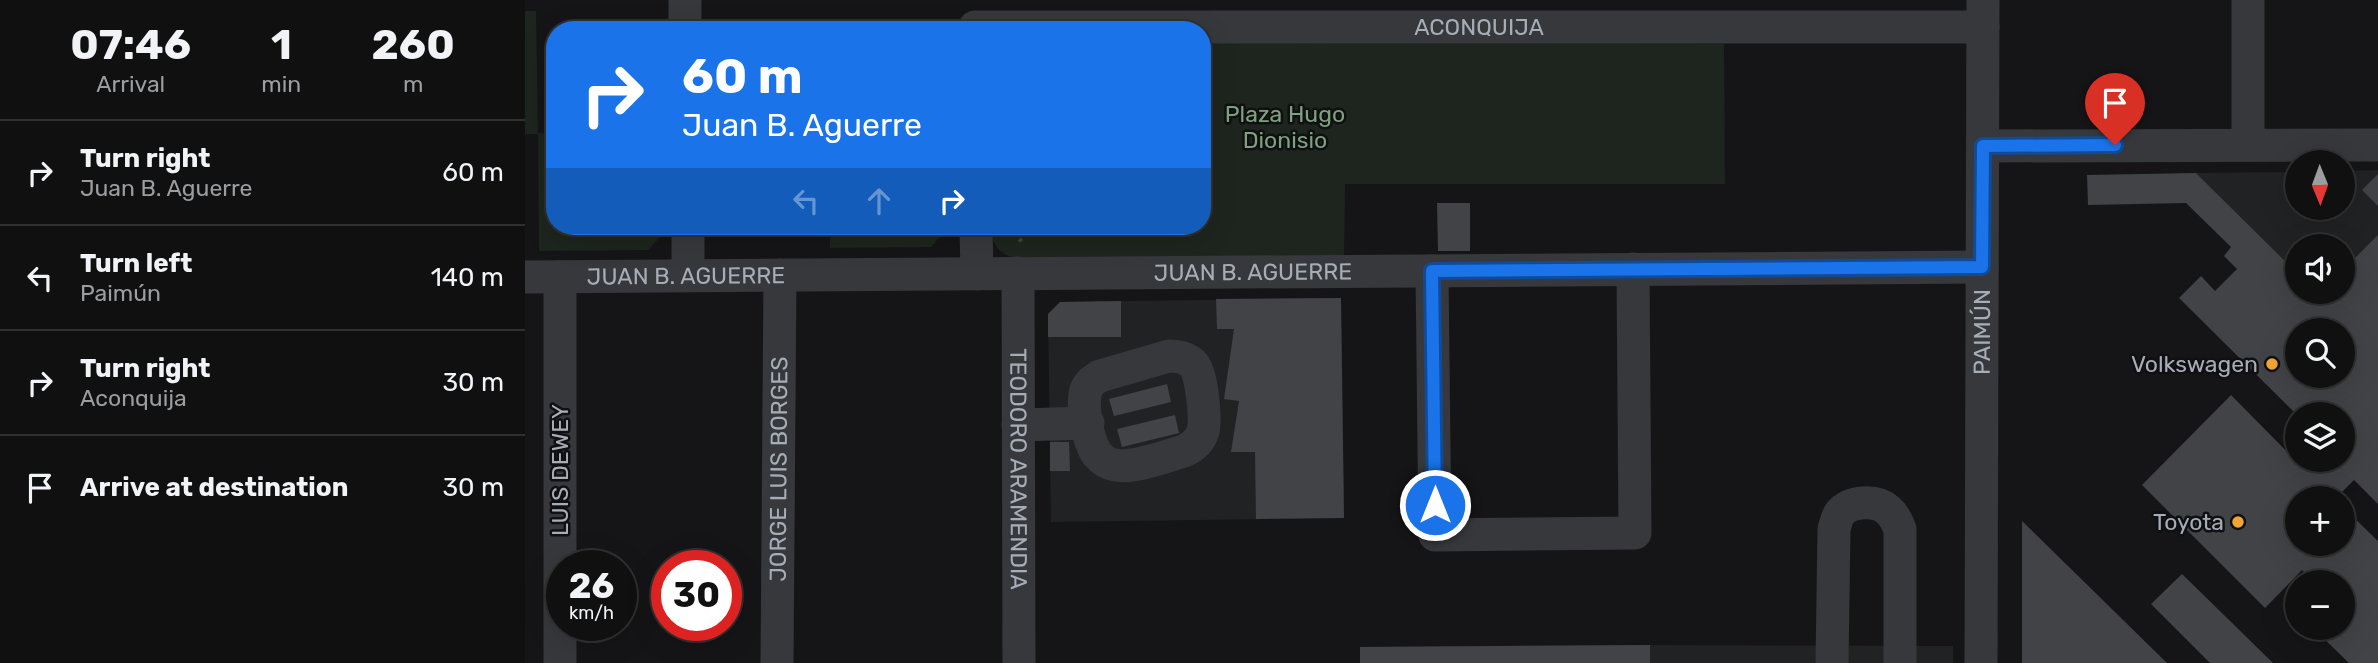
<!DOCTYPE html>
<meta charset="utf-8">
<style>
body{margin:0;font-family:Rubik,sans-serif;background:#19191a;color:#f1f3f6;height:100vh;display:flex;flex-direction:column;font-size:26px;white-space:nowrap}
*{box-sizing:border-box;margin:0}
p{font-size:23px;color:#9c9d9f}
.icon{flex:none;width:38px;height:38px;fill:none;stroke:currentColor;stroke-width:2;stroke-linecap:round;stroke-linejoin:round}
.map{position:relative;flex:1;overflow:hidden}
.panel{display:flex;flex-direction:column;background:#101011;width:525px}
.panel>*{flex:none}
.guide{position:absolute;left:21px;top:21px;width:665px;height:214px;border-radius:28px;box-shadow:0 7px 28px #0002,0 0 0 2px #303031;background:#1a73e8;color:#fff;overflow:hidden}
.needle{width:46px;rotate:179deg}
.tools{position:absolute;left:1760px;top:150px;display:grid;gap:14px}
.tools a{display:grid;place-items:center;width:70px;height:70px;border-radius:50%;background:#101011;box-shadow:0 7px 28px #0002,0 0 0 2px #303031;font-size:35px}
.speed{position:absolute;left:21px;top:550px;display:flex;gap:14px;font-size:35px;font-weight:700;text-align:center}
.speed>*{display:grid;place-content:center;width:91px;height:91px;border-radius:50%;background:#101011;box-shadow:0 7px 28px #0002,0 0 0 2px #303031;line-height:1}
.speed small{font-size:18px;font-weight:400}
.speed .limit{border:10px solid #d22;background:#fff;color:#111}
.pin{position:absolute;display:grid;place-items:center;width:60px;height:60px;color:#fff;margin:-72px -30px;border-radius:50% 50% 50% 0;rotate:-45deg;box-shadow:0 0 7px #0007}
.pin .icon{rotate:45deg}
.me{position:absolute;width:77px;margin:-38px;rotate:0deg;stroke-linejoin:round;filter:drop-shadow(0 0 5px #0008)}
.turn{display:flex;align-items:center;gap:24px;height:147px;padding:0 21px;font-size:32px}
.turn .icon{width:91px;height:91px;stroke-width:2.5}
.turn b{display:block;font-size:49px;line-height:60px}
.lanes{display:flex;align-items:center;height:66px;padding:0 21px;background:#0003;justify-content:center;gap:35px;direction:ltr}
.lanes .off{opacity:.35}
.eta{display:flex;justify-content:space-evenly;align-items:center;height:119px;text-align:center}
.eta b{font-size:42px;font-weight:700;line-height:49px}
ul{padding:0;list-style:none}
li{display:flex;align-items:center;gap:21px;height:105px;padding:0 21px;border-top:2px solid #303031}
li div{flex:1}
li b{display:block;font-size:26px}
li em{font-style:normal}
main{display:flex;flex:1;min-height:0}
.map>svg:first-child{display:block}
.built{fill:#212224}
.green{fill:#1d251e}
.building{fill:#414347;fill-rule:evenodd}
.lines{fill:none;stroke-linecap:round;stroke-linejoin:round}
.path{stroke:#3c3f43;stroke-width:4.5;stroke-dasharray:3.5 5;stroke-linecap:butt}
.minor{stroke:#36383c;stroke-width:33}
.route-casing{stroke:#114b97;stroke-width:18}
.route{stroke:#1a73e8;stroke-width:12}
.poi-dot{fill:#f1a534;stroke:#101012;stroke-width:2.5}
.labels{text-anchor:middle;stroke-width:5;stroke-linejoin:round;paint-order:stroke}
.street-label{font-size:23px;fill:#a7adb7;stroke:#101012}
.park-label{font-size:23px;fill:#7ea27e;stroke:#101012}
.poi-label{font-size:23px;fill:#a7adb7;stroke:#101012;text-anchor:end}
</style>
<main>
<section class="panel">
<div class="eta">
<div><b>07:46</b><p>Arrival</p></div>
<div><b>1</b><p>min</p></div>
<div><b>260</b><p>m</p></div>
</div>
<ul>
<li><svg class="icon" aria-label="right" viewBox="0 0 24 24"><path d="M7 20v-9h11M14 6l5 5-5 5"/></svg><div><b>Turn right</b><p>Juan B. Aguerre</p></div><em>60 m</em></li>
<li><svg class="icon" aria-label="left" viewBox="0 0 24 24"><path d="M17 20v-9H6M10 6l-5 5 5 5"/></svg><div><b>Turn left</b><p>Paimún</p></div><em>140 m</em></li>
<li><svg class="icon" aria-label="right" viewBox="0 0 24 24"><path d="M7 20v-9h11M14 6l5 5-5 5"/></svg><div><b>Turn right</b><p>Aconquija</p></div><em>30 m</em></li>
<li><svg class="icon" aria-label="arrive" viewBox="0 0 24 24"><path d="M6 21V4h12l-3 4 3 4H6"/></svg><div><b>Arrive at destination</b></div><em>30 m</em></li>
</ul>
</section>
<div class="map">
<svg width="1853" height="663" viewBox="0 0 1853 663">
<rect width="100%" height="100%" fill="#151517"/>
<path class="built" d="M1853,170v183l-35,-61v-45h-45v27l-102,-101 102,-1v36h45v-37z
M816,298l3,220 -293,4 -3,-208 12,-12z
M1125,645l303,1v17h-593v-16z"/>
<path class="green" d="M0,11h11l2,122 17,1v92h105l1,10 -13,14 -109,1 -1,-117h-13z
M677,43l522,1 1,140h-380l-1,77 -331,-3c-17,-6 -20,-15 -23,-32h212z
M305,226h116v4l-15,17 -101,1z"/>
<path class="building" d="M1671,173l91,90 11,-10v39h45v-33l6,5 29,-29v269l-24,-24 -19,19h-37v45h45v-37l35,34v122h-29l-36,-35h30v-45h-28l-13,-13 -37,38 -123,-123 89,-90 69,70 4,-5h39v-45h-46l-118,-117 22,-22 14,15 22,-22 -13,-13 7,-9 -45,-44 -98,2 -1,-30zM1773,331h45v45h-45z
M1853,174v32l-16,-16z
M912,203h33v48h-32z
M1792,233l14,14h-27z
M816,298l3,220 -88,1 -1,-67h-24l8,-51 -15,-2 10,-70h-17l-1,-30z
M596,301v36h-73v-23l12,-12z
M642,384l4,18 -57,14 -5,-17z
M650,415l4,18 -57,14 -5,-18z
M525,442h19l1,29h-20z
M1497,521l145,142h-145z
M1657,574l91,89h-63l-59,-59z
M1125,645v18h-290v-16z"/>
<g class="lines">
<path class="path" d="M483,226l15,17"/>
<g class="minor">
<path d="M160,0v30"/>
<path d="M1723,0v145"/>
<path id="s1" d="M450,27h1008"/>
<path d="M1458,146l395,-1"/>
<path d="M163,226v49"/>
<path d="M451,226l1,48"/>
<path d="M907,271l3,264 200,-2 -2,-264"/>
<path id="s2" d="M493,273l1,390"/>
<path id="s3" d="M0,277l1457,-10"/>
<path d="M35,277v386"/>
<path d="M644,356c9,0 18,1 25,9 8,10 12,54 9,66 -3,10 -10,16 -19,20 -17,5 -51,18 -69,14 -7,-1 -13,-5 -18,-11 -9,-13 -18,-54 -9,-68 3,-5 7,-7 12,-10z"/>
<path d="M493,425l70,-2"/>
<path id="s4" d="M252,663l3,-388"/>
<path d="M1307,663l2,-134c2,-6 3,-12 6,-16 10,-12 36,-14 48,-3 6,5 9,12 12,19v134"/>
<path id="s5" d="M1456,663l2,-663"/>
</g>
</g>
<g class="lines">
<defs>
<path id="route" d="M910,505l-3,-234 550,-4 1,-121 132,-1"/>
</defs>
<use href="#route" class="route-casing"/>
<use href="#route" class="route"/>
</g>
<g class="poi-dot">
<circle cx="1747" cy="364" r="7"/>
<circle cx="1713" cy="522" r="7"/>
</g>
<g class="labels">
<g class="street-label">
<text dy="8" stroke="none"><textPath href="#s1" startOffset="504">ACONQUIJA</textPath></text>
<text dy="8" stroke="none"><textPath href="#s3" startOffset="728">JUAN B. AGUERRE</textPath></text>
<text dy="8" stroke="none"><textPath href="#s3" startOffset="161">JUAN B. AGUERRE</textPath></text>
<text dy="8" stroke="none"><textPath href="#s5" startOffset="331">PAIMÚN</textPath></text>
<text dy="8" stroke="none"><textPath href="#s2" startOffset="196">TEODORO ARAMENDIA</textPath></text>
<text dy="8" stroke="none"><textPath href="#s4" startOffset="194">JORGE LUIS BORGES</textPath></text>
<text transform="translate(35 470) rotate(-90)" y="8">LUIS DEWEY</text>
</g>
<g class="park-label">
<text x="760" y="122">Plaza Hugo<tspan x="760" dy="26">Dionisio</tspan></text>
</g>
<g class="poi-label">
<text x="1733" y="372">Volkswagen</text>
<text x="1699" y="530">Toyota</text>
</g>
</g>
</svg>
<div class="tools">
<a><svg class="needle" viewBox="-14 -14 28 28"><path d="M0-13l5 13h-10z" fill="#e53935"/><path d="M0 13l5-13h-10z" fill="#9c9d9f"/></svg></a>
<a><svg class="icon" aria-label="sound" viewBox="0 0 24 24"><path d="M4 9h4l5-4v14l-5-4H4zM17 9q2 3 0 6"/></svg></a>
<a><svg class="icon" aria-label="search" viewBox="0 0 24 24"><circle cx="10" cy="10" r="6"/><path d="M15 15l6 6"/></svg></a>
<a><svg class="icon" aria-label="layers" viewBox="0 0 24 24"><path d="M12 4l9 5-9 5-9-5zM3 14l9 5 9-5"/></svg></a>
<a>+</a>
<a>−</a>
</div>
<div class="speed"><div>26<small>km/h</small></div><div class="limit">30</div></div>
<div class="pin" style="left:1590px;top:145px;background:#d93025"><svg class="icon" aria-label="arrive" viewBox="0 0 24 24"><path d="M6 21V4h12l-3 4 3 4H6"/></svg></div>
<svg class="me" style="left:910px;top:505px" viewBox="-20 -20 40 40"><circle r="17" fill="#1a73e8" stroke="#fff" stroke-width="3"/><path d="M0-11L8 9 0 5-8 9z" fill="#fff"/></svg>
<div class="guide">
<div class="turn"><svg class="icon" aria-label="right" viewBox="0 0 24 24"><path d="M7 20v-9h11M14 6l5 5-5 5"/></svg><div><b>60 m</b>Juan B. Aguerre</div></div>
<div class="lanes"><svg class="icon off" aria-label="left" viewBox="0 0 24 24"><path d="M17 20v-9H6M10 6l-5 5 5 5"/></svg><svg class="icon off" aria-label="ahead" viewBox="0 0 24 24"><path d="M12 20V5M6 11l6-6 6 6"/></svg><svg class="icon" aria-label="right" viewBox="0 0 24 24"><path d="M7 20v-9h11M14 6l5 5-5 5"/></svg></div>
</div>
</div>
</main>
